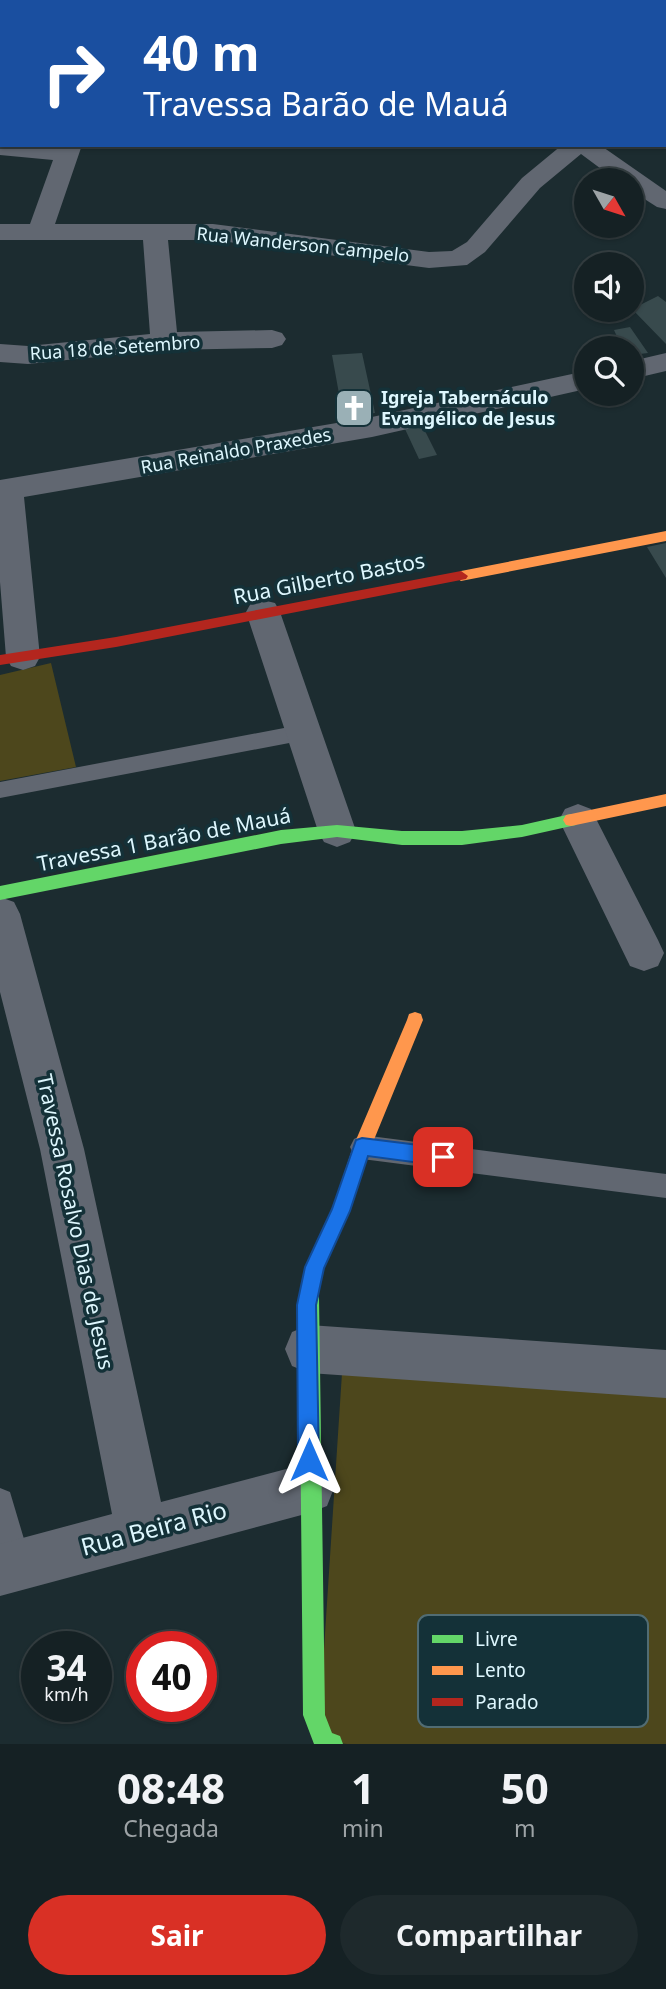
<!DOCTYPE html>
<html lang="pt">
<meta charset="utf-8">
<style>
body{margin:0;font-family:"Noto Sans",sans-serif;background:#1e292c;color:#f1f3f6;height:100vh;display:flex;flex-direction:column;font-size:26px;white-space:nowrap}
*{box-sizing:border-box;margin:0}
p{font-size:23px;color:#9da3a6}
.icon{flex:none;width:38px;height:38px;fill:none;stroke:currentColor;stroke-width:2;stroke-linecap:round;stroke-linejoin:round}
.map{position:relative;height:1744px;overflow:hidden}
.drawer{display:flex;flex-direction:column;background:#152124;flex:1}
.drawer>*{flex:none}
.top-card{position:absolute;left:0px;top:0px;width:667px;height:147px;box-shadow:0 2px 5px #0004,0 0 0 2px #343e41;background:#1a4fa0;color:#fff;overflow:hidden}
.needle{width:46px;rotate:129deg}
.buttons{position:absolute;left:574px;top:168px;display:grid;gap:14px}
.buttons a{display:grid;place-items:center;width:70px;height:70px;border-radius:50%;background:#152124;box-shadow:0 2px 5px #0004,0 0 0 2px #343e41;font-size:35px}
.speed{position:absolute;left:21px;top:1631px;display:flex;gap:14px;font-size:35px;font-weight:700;text-align:center}
.speed>*{display:grid;place-content:center;width:91px;height:91px;border-radius:50%;background:#152124;box-shadow:0 2px 5px #0004,0 0 0 2px #343e41;line-height:1}
.speed small{font-size:18px;font-weight:400}
.speed .limit{border:10px solid #d22;background:#fff;color:#111}
.pin{position:absolute;display:grid;place-items:center;width:60px;height:60px;color:#fff;margin:-30px;border-radius:14px;box-shadow:0 4px 10px #0006}
.me{position:absolute;width:77px;margin:-38px;rotate:0deg;stroke-linejoin:round;filter:drop-shadow(0 0 5px #0008)}
.turn{display:flex;align-items:center;gap:24px;height:147px;padding:0 28px;font-size:32px}
.turn .icon{width:91px;height:91px;stroke-width:2.5}
.turn b{display:block;font-size:49px;line-height:60px}
.eta{display:flex;justify-content:space-evenly;align-items:center;height:119px;text-align:center}
.eta b{font-size:42px;font-weight:700;line-height:49px}
.cta{display:flex;gap:14px;margin-top:auto;padding:14px 28px}
.cta a{flex:1;height:80px;border-radius:42px;background:#d93025;color:#fff;font-size:28px;font-weight:700;line-height:80px;text-align:center}
.cta a+a{background:#1e292c;color:#f1f3f6}
.map>svg:first-child{display:block}
.green{fill:#4d471c}
.building{fill:#384a4d}
.lines{fill:none;stroke-linecap:round;stroke-linejoin:round}
.path{stroke:#5a626a;stroke-width:2.5;stroke-dasharray:2 3.5;stroke-linecap:butt}
.lane{fill:#616771;fill-rule:evenodd}
.street{fill:#616771;fill-rule:evenodd}
.fast{fill:#63d668;fill-rule:evenodd}
.slow{fill:#ff974d;fill-rule:evenodd}
.jam{fill:#b3261e;fill-rule:evenodd}
.route{fill:#1a73e8;stroke:#114b97;stroke-width:2}
.labels{text-anchor:middle;stroke-width:7;stroke-linejoin:round;paint-order:stroke}
.far-street-label{font-size:18px;fill:#def7fe;stroke:#143138}
.far-poi-label{font-size:18px;font-weight:bold;fill:#def7fe;stroke:#143138;text-anchor:start}
.street-label{font-size:21px;fill:#def7fe;stroke:#143138}
.near-street-label{font-size:24px;fill:#def7fe;stroke:#143138}
.key{fill:#143138;stroke:#516c73;stroke-width:2}
.key-label{font-size:19px;fill:#def7fe}
</style>
<div class="map">
<svg width="666" height="1744" viewBox="0 0 666 1744">
<rect width="100%" height="100%" fill="#1c2c30"/>
<path class="green" d="M51,663l25,104 -76,14v-106z
M342,1373l324,11v360h-319l-29,-3z"/>
<path class="building" d="M658,296l8,6v42l-34,-35z
M630,327l18,26 -16,2v-7h-10l-8,-18z
M362,353l13,60 -32,3 -11,-61z
M422,425l15,30 -18,4 -14,-30z
M666,543v35l-19,-31z"/>
<g class="lines">
<path class="path" d="M496,2l2,-2"/>
<path class="lane" d="M305,724l7,3 3,5 -3,5 -7,3 -305,58v-16z
M362,1135l304,39v24l-304,-39 -8,-4 -4,-8 4,-8z
M0,1488l10,4 22,74 -4,10 -10,4 -10,-4 -8,-23z"/>
<path class="street" d="M113,0h20l-21,2z
M0,84h2v14h-2z
M665,95h1v14h-1z
M0,141l2,4h80l-27,79h158l216,28 23,-1 15,-9 55,-64 40,-33h38l66,46v18l-9,-2 -25,-16v-11h-16l-35,-26 -41,34 -55,64 -18,13 -38,3 -216,-28h-45l9,92 95,-2 10,3 4,6 -4,6 -10,3 -108,2 -136,14 -28,-2v-18l28,2 122,-12 -7,-94h-143v-16h30l23,-64 -53,-5z
M666,353v18l-34,8v-18z
M586,371v18l-214,48 -348,60 16,160 -5,9 -12,4 -12,-4 -5,-9 -6,-75v-102l372,-63z
M263,600l12,3 5,9 76,219 -6,11 -13,5 -13,-5 -6,-11 -72,-219 5,-9z
M578,804l13,5 67,131 6,13 -6,13 -14,5 -14,-5 -71,-146 6,-11z
M0,897l14,5 6,12 64,235 77,353 148,-39 18,7 7,18 -7,18 -18,7 -309,83v-52l112,-30 -72,-365 -40,-157z
M309,1325l357,25v48l-357,-25 -17,-7 -7,-17 7,-17z"/>
<path class="fast" d="M135,0h17l2,2h-18z
M571,814l5,1 3,5 -3,5 -54,12 -60,8h-60l-65,-8 -56,7 -281,56v-14l281,-56 56,-5 65,6h60l60,-6z
M309,1288l7,3 3,7 6,417 7,18 8,3 3,8h-29l-11,-29 -4,-417 3,-7z"/>
<path class="slow" d="M665,86h1v7h-1z
M666,531v10l-205,40 -7,-5 7,-5z
M666,794v12l-95,20 -5,-1 -3,-5 3,-5 5,-1z
M415,1012l6,2 2,6 -52,127 -22,64 -25,57 -8,37 -7,3 -7,-3 -3,-7 6,-31 27,-58 21,-62 54,-127 2,-6z"/>
<path class="jam" d="M461,571l7,5 -2,3 -350,68 -116,18v-10l116,-18z"/>
</g>
<path class="route" d="M362,1138l81,10 6,3 3,6 -3,6 -6,3 -75,-10 -18,55 -26,57 -8,37 3,155 -3,7 -7,3 -8,-3 -3,-7 -1,-155 8,-38 27,-58 24,-69z"/>
<defs>
<symbol id="church-square" viewBox="-11 -11 22 22"><rect x="-9" y="-9" width="18" height="18" rx="4" fill="#9ab0b6" stroke="#143138"/><path d="M-1.2-6h2.4v3.5h3.3v2.4h-3.3V6h-2.4V-.1h-3.3v-2.4h3.3Z" fill="#fff"/></symbol>
</defs>
<g fill-rule="evenodd">
<use href="#church-square" x="332" y="386" width="44" height="44"/>
</g>
<g class="labels">
<g class="far-street-label">
<text transform="translate(303 245) rotate(6)" y="6">Rua Wanderson Campelo</text>
<text transform="translate(115 348) rotate(-4)" y="6">Rua 18 de Setembro</text>
<text transform="translate(236 451) rotate(-10)" y="6">Rua Reinaldo Praxedes</text>
</g>
<g class="far-poi-label">
<text x="381" y="404">Igreja Tabernáculo<tspan x="381" dy="21">Evangélico de Jesus</tspan></text>
</g>
<g class="street-label">
<text transform="translate(329 579) rotate(-11)" y="7">Rua Gilberto Bastos</text>
<text transform="translate(164 840) rotate(-11)" y="7">Travessa 1 Barão de Mauá</text>
<text transform="translate(75 1222) rotate(78)" y="7">Travessa Rosalvo Dias de Jesus</text>
</g>
<g class="near-street-label">
<text transform="translate(154 1529) rotate(-15)" y="8">Rua Beira Rio</text>
</g>
</g>
<rect x="418" y="1615" width="230" height="112" rx="10" class="key"/>
<rect x="432" y="1635" width="31" height="8" fill="#63d668"/>
<rect x="432" y="1666" width="31" height="9" fill="#ff974d"/>
<rect x="432" y="1698" width="31" height="8" fill="#b3261e"/>
<g class="key-label">
<text x="475" y="1646">Livre</text>
<text x="475" y="1677">Lento</text>
<text x="475" y="1709">Parado</text>
</g>
</svg>
<div class="buttons">
<a><svg class="needle" viewBox="-14 -14 28 28"><path d="M0-13l5 13h-10z" fill="#e53935"/><path d="M0 13l5-13h-10z" fill="#9da3a6"/></svg></a>
<a><svg class="icon" aria-label="sound" viewBox="0 0 24 24"><path d="M4 9h4l5-4v14l-5-4H4zM17 9q2 3 0 6"/></svg></a>
<a><svg class="icon" aria-label="search" viewBox="0 0 24 24"><circle cx="10" cy="10" r="6"/><path d="M15 15l6 6"/></svg></a>
</div>
<div class="speed"><div>34<small>km/h</small></div><div class="limit">40</div></div>
<div class="pin" style="left:443px;top:1157px;background:#d93025"><svg class="icon" aria-label="arrive" viewBox="0 0 24 24"><path d="M6 21V4h12l-3 4 3 4H6"/></svg></div>
<svg class="me" style="left:309px;top:1460px" viewBox="-20 -20 40 40"><path d="M0-17L14 15 0 8-14 15z" fill="#1a73e8" stroke="#fff" stroke-width="4"/></svg>
<div class="top-card">
<div class="turn"><svg class="icon" aria-label="right" viewBox="0 0 24 24"><path d="M7 20v-9h11M14 6l5 5-5 5"/></svg><div><b>40 m</b>Travessa Barão de Mauá</div></div>
</div>
</div>
<section class="drawer">
<div class="eta">
<div><b>08:48</b><p>Chegada</p></div>
<div><b>1</b><p>min</p></div>
<div><b>50</b><p>m</p></div>
</div>
<div class="cta"><a>Sair</a><a>Compartilhar</a></div>
</section>
